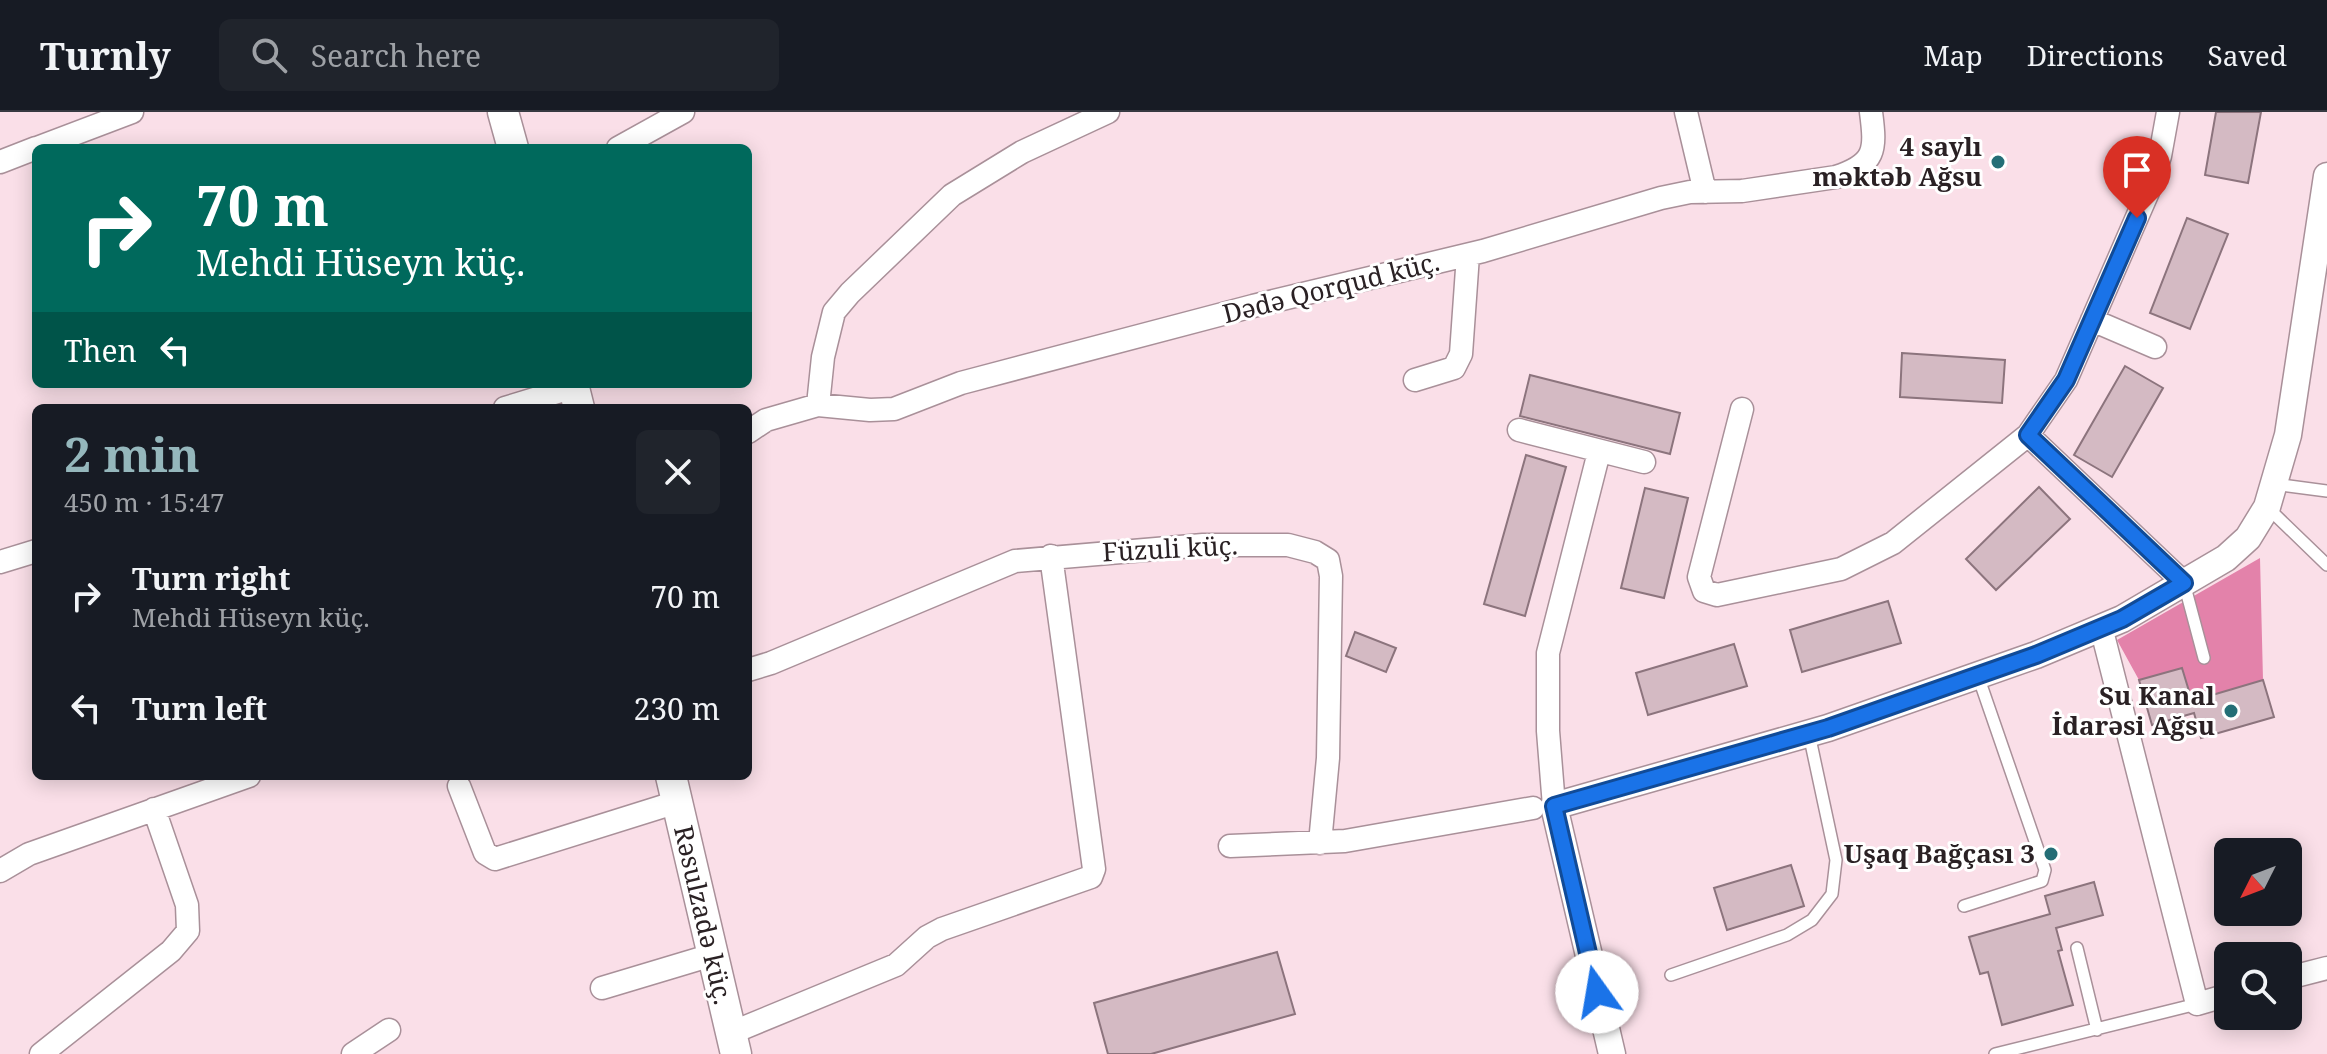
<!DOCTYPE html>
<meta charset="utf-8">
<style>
body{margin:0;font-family:"Noto Serif",serif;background:#20242c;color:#f1f3f6;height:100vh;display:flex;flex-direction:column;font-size:30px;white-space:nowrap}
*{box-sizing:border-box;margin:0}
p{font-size:26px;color:#9ea1a6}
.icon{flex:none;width:44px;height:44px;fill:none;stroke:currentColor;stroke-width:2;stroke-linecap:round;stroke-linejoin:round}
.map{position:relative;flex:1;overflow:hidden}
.sheet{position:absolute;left:32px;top:292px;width:720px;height:376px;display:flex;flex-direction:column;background:#171b24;border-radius:12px;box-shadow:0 4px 20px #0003}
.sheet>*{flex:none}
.top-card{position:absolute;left:32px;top:32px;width:720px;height:244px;border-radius:12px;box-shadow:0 4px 20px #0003;background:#00695c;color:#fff;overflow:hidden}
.needle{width:52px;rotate:228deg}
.tools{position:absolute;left:2214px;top:726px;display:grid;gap:16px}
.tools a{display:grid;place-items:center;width:88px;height:88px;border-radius:12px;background:#171b24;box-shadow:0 4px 20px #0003;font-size:40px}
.pin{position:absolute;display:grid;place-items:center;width:68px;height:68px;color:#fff;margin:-82px -34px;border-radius:50% 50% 50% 0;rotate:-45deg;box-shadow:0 0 8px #0007}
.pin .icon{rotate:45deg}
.me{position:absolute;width:88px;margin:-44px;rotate:347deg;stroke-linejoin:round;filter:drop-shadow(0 0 6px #0008)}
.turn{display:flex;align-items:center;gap:28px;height:168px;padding:0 32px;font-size:36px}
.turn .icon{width:104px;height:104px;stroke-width:2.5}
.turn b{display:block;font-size:56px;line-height:68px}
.then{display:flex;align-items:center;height:76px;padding:0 32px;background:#0003;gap:16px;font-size:30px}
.round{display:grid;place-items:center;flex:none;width:84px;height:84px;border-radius:12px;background:#20242c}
.overview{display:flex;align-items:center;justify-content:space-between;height:136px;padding:0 32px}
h1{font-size:48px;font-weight:700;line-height:60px;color:#95b7bc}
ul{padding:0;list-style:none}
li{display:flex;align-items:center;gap:24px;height:112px;padding:0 32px}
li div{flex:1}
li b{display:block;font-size:30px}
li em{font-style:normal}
header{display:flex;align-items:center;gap:48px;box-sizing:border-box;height:112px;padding:0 40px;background:#171b24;border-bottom:2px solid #363941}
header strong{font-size:38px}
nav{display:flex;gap:44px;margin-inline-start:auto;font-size:28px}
.search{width:560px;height:72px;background:#20242c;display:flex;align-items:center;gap:20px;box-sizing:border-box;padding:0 28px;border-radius:12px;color:#9ea1a6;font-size:30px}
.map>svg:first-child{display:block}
.forest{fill:#e382aa}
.building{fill:#d4bac3;stroke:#8c747d;stroke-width:2}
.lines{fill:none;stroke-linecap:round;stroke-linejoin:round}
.service-casing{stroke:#a99099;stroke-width:14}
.minor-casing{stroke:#a99099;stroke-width:25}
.tertiary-casing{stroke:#a99099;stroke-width:29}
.secondary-casing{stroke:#a99099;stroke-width:33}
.service{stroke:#fff;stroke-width:11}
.minor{stroke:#fff;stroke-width:22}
.tertiary{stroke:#fff;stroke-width:26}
.secondary{stroke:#fff;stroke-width:30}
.route-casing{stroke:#114b97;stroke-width:20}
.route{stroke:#1a73e8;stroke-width:14}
.poi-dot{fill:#246e76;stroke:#fff;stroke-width:3}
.labels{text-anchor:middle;stroke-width:6;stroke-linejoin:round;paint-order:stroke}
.poi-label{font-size:26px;font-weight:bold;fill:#2a2124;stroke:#fff;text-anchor:end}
.street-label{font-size:26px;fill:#2a2124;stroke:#fff}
</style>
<header>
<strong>Turnly</strong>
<div class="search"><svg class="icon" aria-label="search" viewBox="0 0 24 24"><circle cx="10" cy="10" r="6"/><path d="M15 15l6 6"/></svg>Search here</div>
<nav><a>Map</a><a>Directions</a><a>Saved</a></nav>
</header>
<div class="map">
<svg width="2327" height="942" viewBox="0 0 2327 942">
<rect width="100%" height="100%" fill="#fadfe8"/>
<path class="forest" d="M2260,446l3,122 -71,21 -10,-33 -43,12 -22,-40z"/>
<path class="building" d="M2216,0h45l-13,71 -43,-8z
M2187,106l41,16 -38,95 -40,-16z
M1902,241l103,7 -3,43 -102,-6z
M2125,254l38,22 -51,89 -38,-22z
M1530,263l150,38 -10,41 -150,-38z
M1526,343l40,12 -41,149 -41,-12z
M2039,375l31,32 -74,71 -30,-31z
M1645,376l43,10 -24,100 -43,-10z
M1888,489l13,42 -99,29 -12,-42z
M1355,520l41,16 -10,24 -40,-16z
M1734,532l13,42 -99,29 -12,-42z
M2182,556l10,33 71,-21 11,37 -73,21 -7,-25 -42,12 -13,-45z
M1791,753l13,41 -77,24 -13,-42z
M2094,770l9,33 -47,13 6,22 -4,1 15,54 -71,20 -14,-53 -8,2 -11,-37 81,-23 -5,-18z
M1277,840l18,62 -144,40h-43l-14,-51z"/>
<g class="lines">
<defs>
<path id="service" d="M2274,372l53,7
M2267,395l60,58
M2184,471l20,75
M1964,794l78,-25 3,-11 -67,-194
M2077,836l20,82
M1671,863l116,-40 25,-15 20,-26 4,-34 -27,-126
M1995,942l202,-50"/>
<path id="minor" d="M1686,0l19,80
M37,36l95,-36
M618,36l65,-36
M0,50l36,-14
M2092,208l63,27
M1415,268l39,-12 7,-14 7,-99
M818,293l5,-48 11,-45 16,-19 102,-98 70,-43 86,-40
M505,296l69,-21
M1742,297l-43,168 5,14 13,4 124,-26 52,-26 135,-108 38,-55 82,-188 12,-36 8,-44
M1519,318l125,32
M748,320l18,-12 52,-15 52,5 24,-1 67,-26 292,-77 230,-55 178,-53 29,-6 52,-1 94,-14c40,-13 40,-27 35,-65
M2028,323l156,148
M0,450l36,-11
M2101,515l96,377 31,-9
M748,558l23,-7 244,-102 188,-16h85l27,7 13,8 3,16 -3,182 -8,85
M459,674l26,67 10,6 182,-57
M1554,694l-6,-75v-78l51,-201
M1230,734l115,-5 188,-33
M0,759l29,-17 220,-78
M2288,866l39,-10
M602,876l110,-33
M731,921l165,-68 31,-28 15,-8 149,-52 3,-8 -43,-313
M41,942l130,-103 17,-20 -1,-26 -33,-96
M353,942l36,-24"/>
<path id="tertiary" d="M1612,942l-58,-248 274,-78 208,-73 86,-36 104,-61 22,-20 19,-31 21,-72 39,-259"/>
<path id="secondary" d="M503,0l10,36
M573,272l6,24
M671,664l65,278"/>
</defs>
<use href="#service" class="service-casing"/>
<use href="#minor" class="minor-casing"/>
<use href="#tertiary" class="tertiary-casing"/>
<use href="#secondary" class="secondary-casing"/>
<use href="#service" class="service"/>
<use href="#minor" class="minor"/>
<use href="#tertiary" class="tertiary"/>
<use href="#secondary" class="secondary"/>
</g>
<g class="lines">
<defs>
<path id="route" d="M1597,880l-43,-186 274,-78 208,-73 86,-36 62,-36 -156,-148 38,-55 71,-162"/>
</defs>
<use href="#route" class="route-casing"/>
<use href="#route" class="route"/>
</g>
<g class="poi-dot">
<circle cx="1998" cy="50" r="8"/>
<circle cx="2231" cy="599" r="8"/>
<circle cx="2051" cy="742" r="8"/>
</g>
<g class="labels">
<g class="poi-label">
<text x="1982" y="44">4 saylı<tspan x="1982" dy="30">məktəb Ağsu</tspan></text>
<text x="2215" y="593">Su Kanal<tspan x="2215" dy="30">İdarəsi Ağsu</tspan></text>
<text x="2035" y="751">Uşaq Bağçası 3</text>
</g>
<g class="street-label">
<text transform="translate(1331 176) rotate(-14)" y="9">Dədə Qorqud küç.</text>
<text transform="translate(1170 437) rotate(-3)" y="9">Füzuli küç.</text>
<text transform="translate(703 803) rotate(77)" y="9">Rəsulzadə küç.</text>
</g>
</g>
</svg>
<div class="tools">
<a><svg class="needle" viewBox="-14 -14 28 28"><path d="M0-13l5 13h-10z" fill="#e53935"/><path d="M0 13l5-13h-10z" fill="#9ea1a6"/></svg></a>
<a><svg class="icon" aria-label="search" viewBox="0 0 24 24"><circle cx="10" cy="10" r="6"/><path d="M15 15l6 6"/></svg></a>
</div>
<div class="pin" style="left:2137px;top:106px;background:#d93025"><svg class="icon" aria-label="arrive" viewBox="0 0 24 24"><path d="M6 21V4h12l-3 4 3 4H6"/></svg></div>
<svg class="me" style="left:1597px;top:880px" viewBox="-20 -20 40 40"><circle r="19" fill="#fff"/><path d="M0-13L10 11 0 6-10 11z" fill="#1a73e8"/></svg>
<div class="top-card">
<div class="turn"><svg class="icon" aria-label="right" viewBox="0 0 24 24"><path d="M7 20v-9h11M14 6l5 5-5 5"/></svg><div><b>70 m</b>Mehdi Hüseyn küç.</div></div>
<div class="then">Then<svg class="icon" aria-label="left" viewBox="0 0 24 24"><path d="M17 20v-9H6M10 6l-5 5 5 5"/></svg></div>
</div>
<section class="sheet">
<div class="overview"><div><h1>2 min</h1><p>450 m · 15:47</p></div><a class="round"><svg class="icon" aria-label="close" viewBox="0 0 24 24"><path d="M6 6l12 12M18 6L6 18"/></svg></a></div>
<ul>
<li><svg class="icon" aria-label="right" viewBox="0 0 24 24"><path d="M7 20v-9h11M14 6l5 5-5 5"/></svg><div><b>Turn right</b><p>Mehdi Hüseyn küç.</p></div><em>70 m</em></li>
<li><svg class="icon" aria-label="left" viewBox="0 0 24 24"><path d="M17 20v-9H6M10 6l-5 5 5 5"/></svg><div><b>Turn left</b></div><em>230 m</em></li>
</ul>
</section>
</div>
